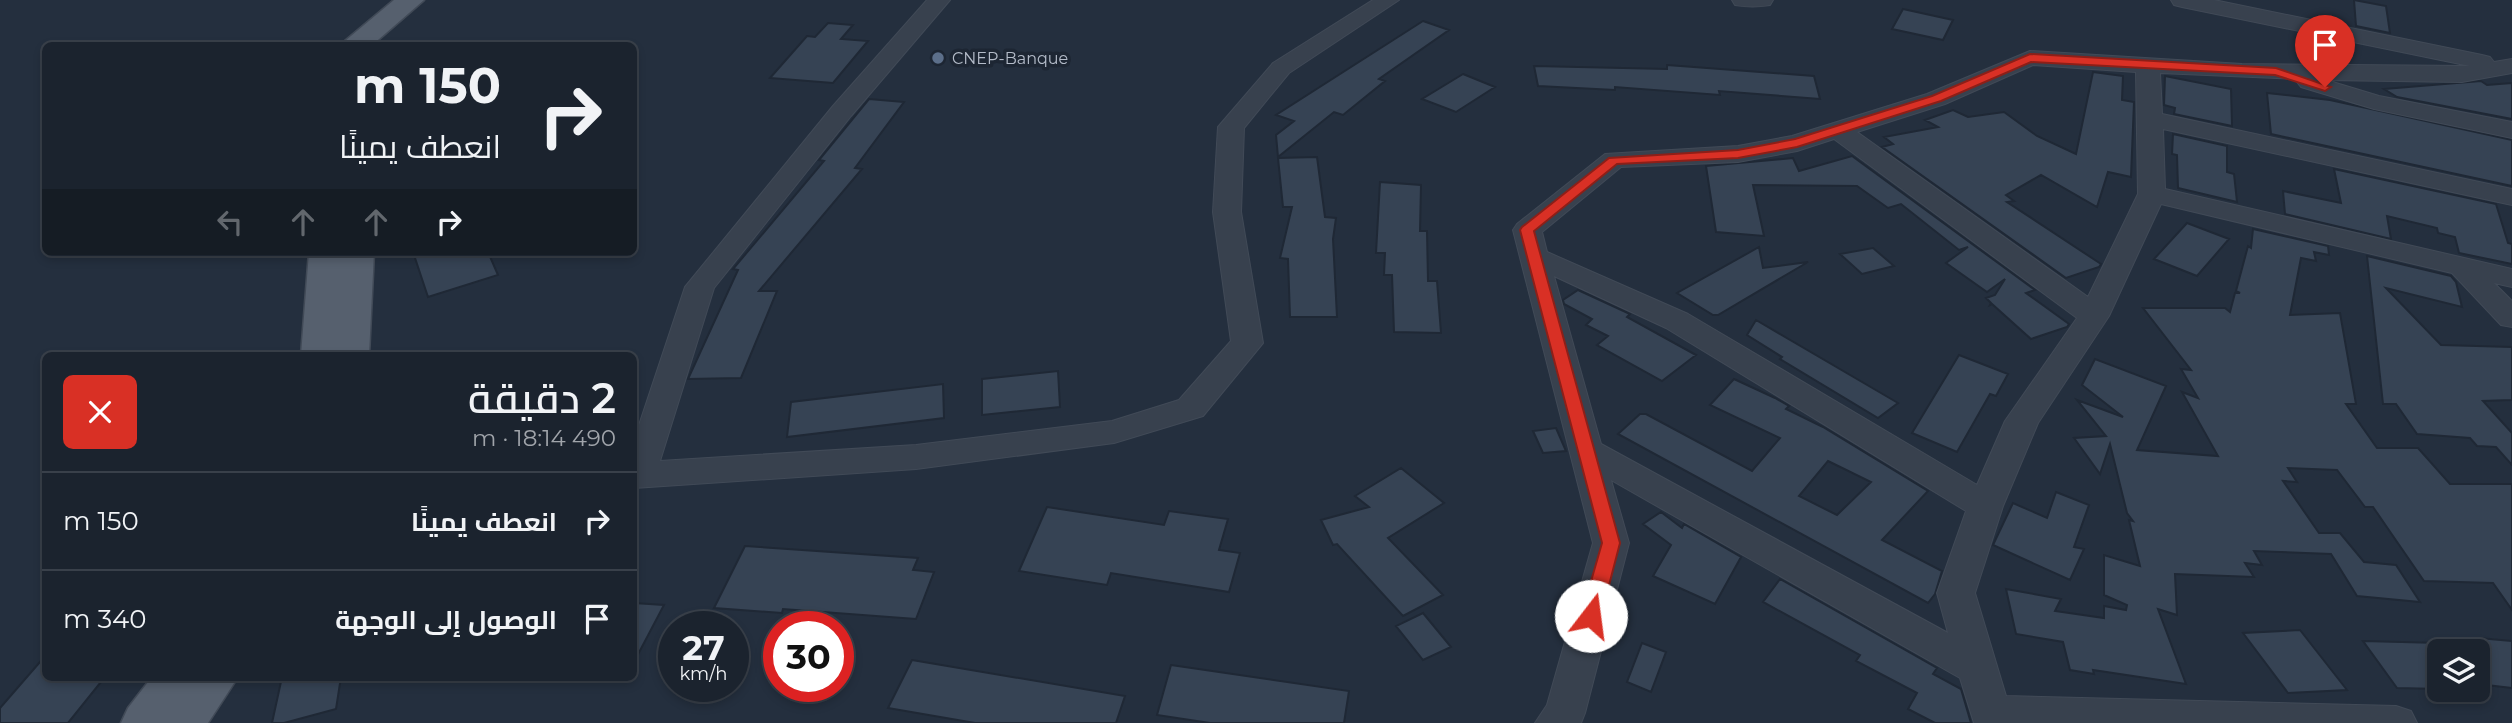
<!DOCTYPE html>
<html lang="ar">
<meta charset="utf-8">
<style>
body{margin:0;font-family:Montserrat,Cairo,sans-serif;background:#242b36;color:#f1f3f6;direction:rtl;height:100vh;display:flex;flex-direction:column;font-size:26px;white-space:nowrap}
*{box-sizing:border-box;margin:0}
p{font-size:23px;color:#a0a4aa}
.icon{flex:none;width:38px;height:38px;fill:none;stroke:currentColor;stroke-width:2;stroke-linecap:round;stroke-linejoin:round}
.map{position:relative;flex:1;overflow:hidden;direction:ltr}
.details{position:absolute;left:42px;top:352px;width:595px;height:329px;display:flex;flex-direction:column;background:#1b232e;border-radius:10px;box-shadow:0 4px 10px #0003,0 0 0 2px #39404a;direction:rtl}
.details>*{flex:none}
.guide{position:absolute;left:42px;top:42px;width:595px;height:214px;border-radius:10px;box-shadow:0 4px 10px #0003,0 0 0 2px #39404a;direction:rtl;background:#1b232e;color:#f1f3f6;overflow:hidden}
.fabs{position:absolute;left:2427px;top:639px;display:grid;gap:14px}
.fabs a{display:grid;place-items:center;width:63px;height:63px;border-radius:10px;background:#1b232e;box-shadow:0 4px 10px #0003,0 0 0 2px #39404a;font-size:35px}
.speed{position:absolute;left:658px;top:611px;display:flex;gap:14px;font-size:35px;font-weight:700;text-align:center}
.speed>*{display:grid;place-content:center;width:91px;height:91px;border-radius:50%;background:#1b232e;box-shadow:0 4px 10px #0003,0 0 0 2px #39404a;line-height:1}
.speed small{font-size:18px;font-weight:400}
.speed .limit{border:10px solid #d22;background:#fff;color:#111}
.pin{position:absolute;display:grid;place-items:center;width:60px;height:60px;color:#fff;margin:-72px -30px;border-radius:50% 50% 50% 0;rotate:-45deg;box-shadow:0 0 7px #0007}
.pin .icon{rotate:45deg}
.me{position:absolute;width:77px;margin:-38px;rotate:15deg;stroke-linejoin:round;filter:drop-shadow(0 0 5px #0008)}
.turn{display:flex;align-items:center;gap:24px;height:147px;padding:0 21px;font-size:32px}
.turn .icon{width:91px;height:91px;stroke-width:2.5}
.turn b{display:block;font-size:49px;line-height:60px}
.lanes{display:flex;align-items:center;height:66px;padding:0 21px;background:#0003;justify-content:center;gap:35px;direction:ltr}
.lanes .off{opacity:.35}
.round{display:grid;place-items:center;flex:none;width:74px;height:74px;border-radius:10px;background:#242b36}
.summary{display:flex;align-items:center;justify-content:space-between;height:119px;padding:0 21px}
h1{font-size:42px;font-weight:600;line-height:52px}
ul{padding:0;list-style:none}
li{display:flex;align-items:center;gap:21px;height:98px;padding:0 21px;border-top:2px solid #39404a}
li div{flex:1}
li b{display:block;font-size:26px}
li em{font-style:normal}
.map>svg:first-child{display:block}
.building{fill:#364354;stroke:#1f2835;stroke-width:2;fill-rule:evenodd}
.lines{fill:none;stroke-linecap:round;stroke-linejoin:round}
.minor-casing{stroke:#414a57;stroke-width:2}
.major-casing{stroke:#414a57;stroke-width:3}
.minor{fill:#38414e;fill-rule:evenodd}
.major{fill:#56606e;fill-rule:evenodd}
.route{fill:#d93025;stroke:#8d1f18;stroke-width:2}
.service-dot{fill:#5c6f8a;stroke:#1d2633;stroke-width:2.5}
.labels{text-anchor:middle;stroke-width:7;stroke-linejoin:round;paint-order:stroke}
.far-poi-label{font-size:16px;fill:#b4bcc9;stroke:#1d2633;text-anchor:start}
</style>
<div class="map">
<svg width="2512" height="723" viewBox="0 0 2512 723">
<rect width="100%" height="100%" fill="#242f3e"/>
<path class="building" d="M2354,0l32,6 4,27 -34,-7z
M1903,9l50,11 -10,20 -51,-11z
M1423,21l26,9 -70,49 6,2 -42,34 -9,-3 -56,45 -2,-22 18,-14 -18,-6z
M828,23l25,2 -12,14 27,2 -35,42 -63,-5 37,-42 8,1z
M1667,65l147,11 6,23 -101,-8 1,4 -105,-8v3l-77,-4 -4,-20 133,3z
M2093,72l30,4 -1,24 12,2 -3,75 -23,-5 -11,35 -56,-32 -35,20 8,6 -7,1 94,62 -2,3 -33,11 -184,-131 11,-3 -9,-7 54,-10 -13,-7 28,-10 15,7 36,-5 33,24 39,18z
M1463,74l32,13 -39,25 -34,-13z
M2165,76l66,13 1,37 -58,-12 1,-6 -11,-3z
M2481,81l6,4 25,-2v36l-115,-22 -13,-8z
M2267,93l63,7 182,40v46l-241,-52z
M869,99l35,3 -49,66 7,1 -103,122h18l-36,87 -53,1 50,-109 -5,-1 91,-108 -5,-1z
M2173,134l54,12v26l7,2 3,28 -59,-14 -1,-33 -5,-1z
M1852,156l183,134 -9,3 43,31 -2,3 -36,12 -39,-35 -2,1 1,-2 -5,-5 9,-3 10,-16 -18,13 -41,-29 22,-16 -9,3 -58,-46 -13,4 -31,-22 -104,-1 11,51 -48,-4 -10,-66 87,-8 6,13z
M1317,157l8,60 11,1 -3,21 4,78h-47l-2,-58 -8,-1 12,-51h-9l-5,-49z
M2334,169l162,35 12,39 4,1v20l-53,-11 -4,-16 -17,-4 -1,-5 -50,-12 4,23 -106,-25 -2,-23 58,12z
M1380,182l41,3 -1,46h7l1,50h9l4,52 -47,-1 -2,-57h-8l1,-22h-9z
M2187,223l42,16 -32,37 -43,-17z
M2253,229l75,17 1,9 -15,-3 2,9 -15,-3 -11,57 50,-2 16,91h-10l31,44h41l32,36h62v126l-19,-27 -69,-2 -51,-74h-8l-28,-37 -49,-2 9,14 -14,-1 36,52h21l24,29 32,3 24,37 -63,-6 -26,-42 -77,-3 8,14 -17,-2 9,14 -79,-3 2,41 -19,-6 28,75 -93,-14 1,4 -24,-4 -7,-28 -47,-8 -10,-45 55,10 -6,12 49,7v-12l22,4 1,-5 -23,-10v-40l36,11 -11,-46 4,1 -6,-8 -17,-69 -10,30 -26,-36 32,-2 -29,-36 46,17 -41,-32 13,-26 71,27 -29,64 81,6 -36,-64 16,6 -17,-29 10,1 -48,-62h82l5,4 5,-19h5l-4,-2 12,-45 3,2z
M1759,247l4,21 45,-6 -90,53h-5l-36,-22z
M1873,248l21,18 -32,8 -22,-20z
M413,252h75l10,23 -70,22z
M2367,256l84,20 5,6 6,25 -76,-19 55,57 71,2v53l-29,1 29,32v32l-16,-18 -19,-1 -7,-8 -53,-4 -21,-30h-13z
M1578,290l52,24 -3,3 69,38 -34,26 -65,-36 11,-9 -22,-11 6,-6 -28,-15 -1,-4z
M1756,320l142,83 -20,15 -98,-59 2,-2 -35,-22z
M1959,355l49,19 -12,22 -6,-2 -33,58 -45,-19z
M1058,371l2,36 -78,8v-36z
M1734,379l41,19 14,8 -3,3 37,18 105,64 -46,49 60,31 -7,23 -7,9 -310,-169 22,-20h6l106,57 28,-33 -70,-33zM1828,461l43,21 -34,33 -38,-19z
M943,384l1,34 -157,19 4,-35z
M1556,428l10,23 -23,2 -10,-22z
M1401,468l43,35 -56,35 55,57 -40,21 -66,-72 -4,1 -12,-25 48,-13 -14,-11z
M2056,492l33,13 -15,42 10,2 -14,31 -77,-35 20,-42 34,15z
M1047,507l117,18 5,-14 59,8 -9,31 21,3 -11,39 -118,-19 -4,12 -88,-14z
M1661,512l21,16 2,-4 57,33 -26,47 -62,-28 18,-31 -28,-21z
M745,546l173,12 -5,12 21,2 -18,47 -133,-10 -1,4 -68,-5z
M1780,579l157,89 -4,6 28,15 10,34h-36l-27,-14 9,-16 -61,-32 4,-6 -97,-53z
M634,603l30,2 -30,57z
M1423,613l28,34 -28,13 -27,-34z
M2300,630l47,60 -59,3 -45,-60z
M2478,638l34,3v47l-34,-4z
M2363,641l77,2v46l-43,-1z
M1642,643l24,9 -15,40 -24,-10z
M46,655v22h59l-37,46h-68v-15z
M912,660l213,36 -9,27h-141l-87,-15z
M1171,665l178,26 -5,32h-134l-53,-8z
M282,677h59l-5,32 -52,14h-12z"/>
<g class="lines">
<defs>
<path id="minor" d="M927,0h23l-99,116 -137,172 -54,173 256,-16 196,-24 67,-21 52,-59 -18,-129 5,-85 55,-64 100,-63h26l-110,73 -45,55 -3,84 22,131 -60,73 -89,27 -198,26 -282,19v-48l51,-153 148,-181z
M1732,0h41l-3,5c-12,2 -23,2 -35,0z
M2171,0h43l268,55 8,2 4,5 18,-3v14l-50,9 -136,-2 53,16 133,26v16l-138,-29 -73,-22 -4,-5 2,-3 -139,-6 2,41 350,75v16l-349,-76 2,60 347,80v18l-18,-4 18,18v26l-11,-2 -49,-52 -291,-69 -52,112 -71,107 -35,83 -28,87 31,103 390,10 15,5 6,12h-443l-14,-45 -349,-198 18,63 -44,170 -4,10h-46l12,-18 46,-162 -80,-313 4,-6 88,-70 133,-8 54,-10 135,-42 103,-43 212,13 228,2 -288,-59 -8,-2zM2033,65l103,7 2,122 -50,103 -231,-165 88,-28zM1834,139l243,179 -72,103 -28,64 -289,-171 -141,-62 -5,-20 79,-65 117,-5 59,-11zM1554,276l112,52 300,183 -29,82 11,40 -347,-189z"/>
<path id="major" d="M394,0h30l-53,46h-32z
M309,252h65l-5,103h-68z
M152,677h86l-30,46h-87l7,-15z"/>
</defs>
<use href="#minor" class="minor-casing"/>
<use href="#major" class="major-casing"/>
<use href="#minor" class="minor"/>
<use href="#major" class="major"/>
</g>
<path class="route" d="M2030,54l246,14 55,19 -6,4 -50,-16 -244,-13 -90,39 -144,46 -59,11 -121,6 -83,67 86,312 -19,73 -3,5 -7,3 -7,-3 -3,-5 21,-73 -82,-313 2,-3 87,-69 129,-8 57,-11 137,-43z"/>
<circle class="service-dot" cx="938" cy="58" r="7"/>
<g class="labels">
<g class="far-poi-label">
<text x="952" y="64">CNEP-Banque</text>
</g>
</g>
</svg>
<div class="fabs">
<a><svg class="icon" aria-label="layers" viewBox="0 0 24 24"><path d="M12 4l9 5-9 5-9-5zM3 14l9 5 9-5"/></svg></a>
</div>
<div class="speed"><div>27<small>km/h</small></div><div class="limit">30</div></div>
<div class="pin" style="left:2325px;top:87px;background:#d93025"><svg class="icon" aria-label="arrive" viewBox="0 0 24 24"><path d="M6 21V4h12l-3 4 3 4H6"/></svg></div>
<svg class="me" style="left:1591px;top:616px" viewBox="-20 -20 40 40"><circle r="19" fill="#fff"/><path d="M0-13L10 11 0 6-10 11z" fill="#d93025"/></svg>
<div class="guide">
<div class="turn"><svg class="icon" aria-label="right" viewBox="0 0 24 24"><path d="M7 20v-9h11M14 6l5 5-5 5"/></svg><div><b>150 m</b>انعطف يمينًا</div></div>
<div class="lanes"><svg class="icon off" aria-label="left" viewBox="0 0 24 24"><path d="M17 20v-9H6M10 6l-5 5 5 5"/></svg><svg class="icon off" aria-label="ahead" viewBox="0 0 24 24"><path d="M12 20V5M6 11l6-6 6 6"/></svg><svg class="icon off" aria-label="ahead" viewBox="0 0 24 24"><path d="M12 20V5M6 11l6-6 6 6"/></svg><svg class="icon" aria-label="right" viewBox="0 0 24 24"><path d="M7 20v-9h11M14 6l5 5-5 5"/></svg></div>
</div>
<section class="details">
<div class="summary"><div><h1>2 دقيقة</h1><p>490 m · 18:14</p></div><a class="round" style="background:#d93025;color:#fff"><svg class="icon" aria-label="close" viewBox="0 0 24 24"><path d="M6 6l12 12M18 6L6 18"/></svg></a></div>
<ul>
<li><svg class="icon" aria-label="right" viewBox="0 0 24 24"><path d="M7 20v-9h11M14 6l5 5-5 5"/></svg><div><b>انعطف يمينًا</b></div><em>150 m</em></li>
<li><svg class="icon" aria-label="arrive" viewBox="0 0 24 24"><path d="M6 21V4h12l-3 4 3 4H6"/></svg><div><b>الوصول إلى الوجهة</b></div><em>340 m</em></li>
</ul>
</section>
</div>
